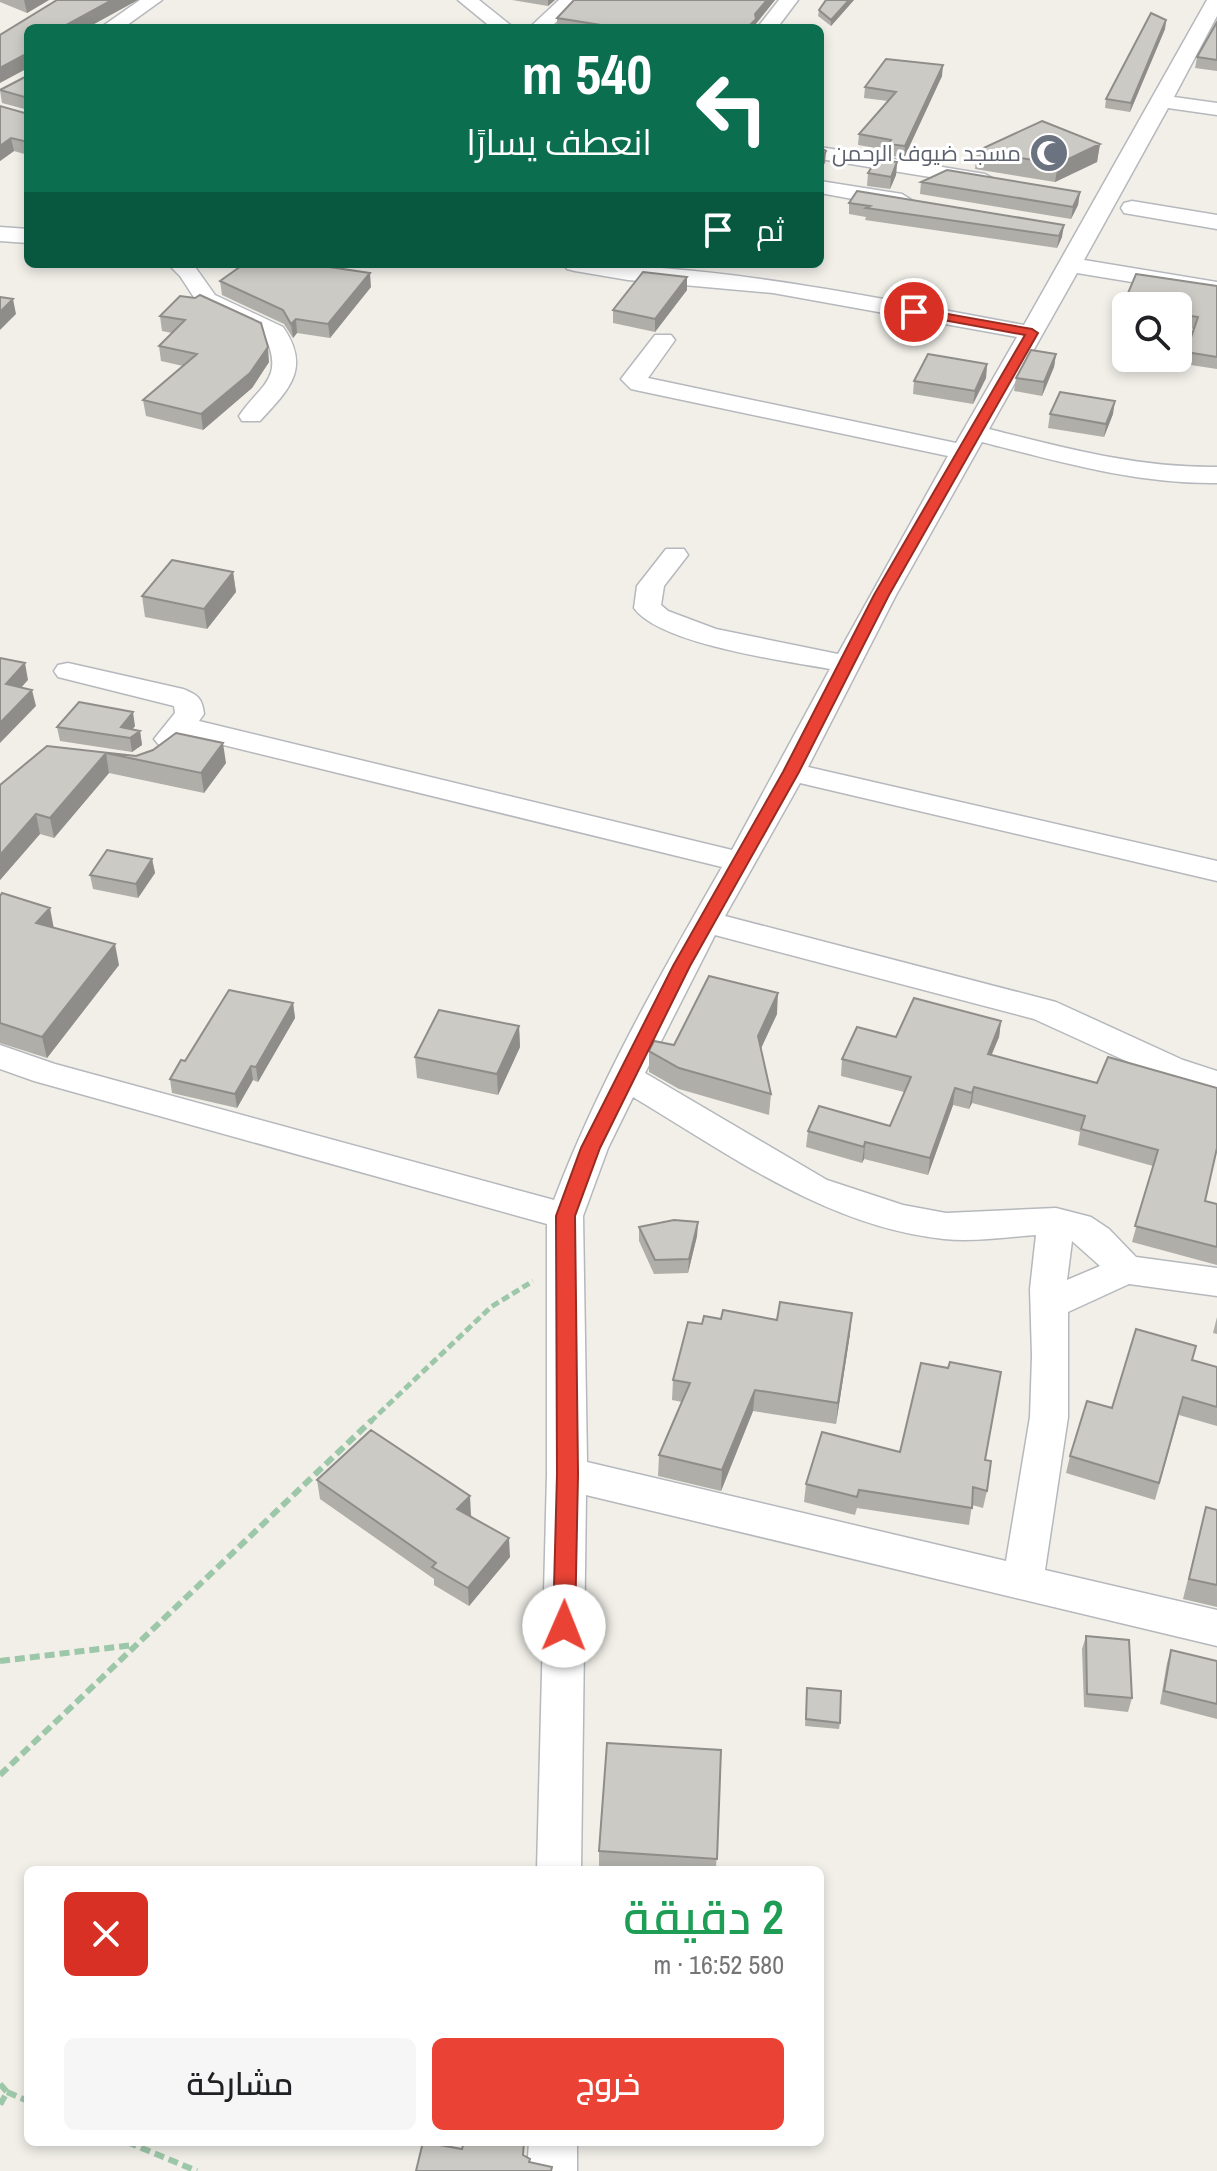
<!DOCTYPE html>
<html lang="ar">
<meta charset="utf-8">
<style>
body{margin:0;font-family:"Archivo Narrow",Cairo,sans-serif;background:#f6f6f6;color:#202124;direction:rtl;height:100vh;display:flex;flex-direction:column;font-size:30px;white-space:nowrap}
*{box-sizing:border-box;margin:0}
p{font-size:26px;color:#757577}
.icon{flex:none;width:44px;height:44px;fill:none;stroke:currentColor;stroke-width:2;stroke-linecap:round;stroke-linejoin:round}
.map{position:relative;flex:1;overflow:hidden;direction:ltr}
.sheet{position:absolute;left:24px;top:1866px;width:800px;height:280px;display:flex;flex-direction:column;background:#fff;border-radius:12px;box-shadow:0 4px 12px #0003;direction:rtl}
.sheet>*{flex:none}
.top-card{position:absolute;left:24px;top:24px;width:800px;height:244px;border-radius:12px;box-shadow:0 4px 12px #0003;direction:rtl;background:#0b6e4f;color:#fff;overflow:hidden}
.tools{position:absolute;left:1112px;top:292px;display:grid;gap:16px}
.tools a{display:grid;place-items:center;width:80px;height:80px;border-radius:12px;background:#fff;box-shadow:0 4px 12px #0003;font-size:40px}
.pin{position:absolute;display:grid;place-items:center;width:68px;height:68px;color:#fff;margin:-34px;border:4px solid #fff;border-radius:50%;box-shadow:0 2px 8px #0007}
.me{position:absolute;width:88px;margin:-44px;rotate:1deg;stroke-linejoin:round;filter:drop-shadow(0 0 6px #0008)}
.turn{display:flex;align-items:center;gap:28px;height:168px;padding:0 40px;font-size:36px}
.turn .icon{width:104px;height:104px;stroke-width:2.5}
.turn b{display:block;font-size:56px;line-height:68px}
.then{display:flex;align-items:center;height:76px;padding:0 40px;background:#0003;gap:16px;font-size:30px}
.round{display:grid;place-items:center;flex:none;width:84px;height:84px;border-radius:12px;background:#f6f6f6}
.overview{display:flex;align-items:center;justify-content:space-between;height:136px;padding:0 40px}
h1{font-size:48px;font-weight:600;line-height:60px;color:#1e9e55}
.cta{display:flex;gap:16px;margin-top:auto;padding:16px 40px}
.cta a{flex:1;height:92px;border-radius:12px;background:#ea4335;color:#fff;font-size:32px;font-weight:600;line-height:92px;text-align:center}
.cta a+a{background:#f6f6f6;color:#202124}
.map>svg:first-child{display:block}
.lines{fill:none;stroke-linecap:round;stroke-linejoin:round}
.street-casing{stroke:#b5b8bc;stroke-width:3}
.path-far1{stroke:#9cc7a9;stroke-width:5;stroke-dasharray:8 4;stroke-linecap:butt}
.path{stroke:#9cc7a9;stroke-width:6;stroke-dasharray:10 5;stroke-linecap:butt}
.street{fill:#fff;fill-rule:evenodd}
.wall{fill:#afaea9}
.shaded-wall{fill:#8f8d8a}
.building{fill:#cccac5;stroke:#8f8d8a;stroke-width:2}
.route{fill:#ea4335;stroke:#982c22;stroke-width:2}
.labels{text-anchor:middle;stroke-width:6;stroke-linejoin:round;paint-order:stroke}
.far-worship-label{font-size:22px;fill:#5b616d;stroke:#fff;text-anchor:end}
</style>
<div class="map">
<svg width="1217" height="2171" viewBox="0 0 1217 2171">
<rect width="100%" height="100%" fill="#f1efe8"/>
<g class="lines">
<defs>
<path id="street" d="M140,0h22l-39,28h-23z
M458,0h21l35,28h-22z
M559,0h20l-29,28h-21z
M779,0h19l-21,28h-20z
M1207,0h10v16l-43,81 43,6v12l-49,-7 -84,152 133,22v14l-140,-23 -88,156c76,19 149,39 228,38v16c-81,1 -157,-21 -235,-41l-86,153 -88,172 409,94v20l-417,-98 -75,133 331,86 127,58 34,11v24l-58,-19 -125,-57 -319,-84 -70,138 182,107 76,25 43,8 110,-5 35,9 18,12 27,28 81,11v28l-88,-12 -61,28v105l-23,153 172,40v36l-631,-151 -5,375h-44l10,-396v-250l-513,-143 -34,-12v-24l55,19 499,136c44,-116 106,-225 168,-333l-535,-131c-9,11 -15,13 -28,9l-5,-6 21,-26 -1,-7 -116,-29 -4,-6 4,-6 10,-2 115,26c15,6 19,9 21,25l-5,7 533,129 98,-181c-45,-8 -171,-25 -196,-61l3,-22 29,-37h18l4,6 -24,31 -3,19 7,6 48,18 122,25 110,-198 -308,-65 -9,-2 -10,-10 34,-44h16l4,5 -27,38 308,65 61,-106 -244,-44 -145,-13 -53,-9 -8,-2 -3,-5c155,0 308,33 460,61zM633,1097c97,58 195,130 311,142 30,3 62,-2 92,-4l-6,54 2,67 -2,61 -24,144 -419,-99 -4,-246 25,-68zM1072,1241l28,25 -33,14z
M820,147l165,27 11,6 -11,6 -165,-27z
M820,181l82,13 11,7 -11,7 -82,-15z
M1132,201l85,14v14l-93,-16 -3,-5 3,-5z
M0,227l28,2v14l-28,-2z
M168,264h25l22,31 68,32c29,42 5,63 -23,94h-18l-3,-5c21,-31 46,-37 26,-80l-66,-31 -19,-29z
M529,2142h48v29h-50z"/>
</defs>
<use href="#street" class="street-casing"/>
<path class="path-far1" d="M370,1422l121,-115 42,-26"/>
<path class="path" d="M0,1661l133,-16
M0,1775l372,-355
M0,2084l7,8 -7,13
M7,2092l21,9
M127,2142l70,29"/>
<use href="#street" class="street"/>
</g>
<path class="wall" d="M0,0h49l-22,13 -27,-11z
M512,0h43l-7,6z
M573,0h202l-20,25v3h-198v-10l16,-16z
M854,0l-23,26 -13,-10 1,-6z
M1166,20l-1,9 -35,83 -25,-4 1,-9z
M1217,22v49l-22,-3 2,-11z
M28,69v86l-14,-4 -14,10v-55l28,8v-4l-26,-7 -2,-13 27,-14z
M942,76l-38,82 -17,-3v-5l-29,-5 1,-11 29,-33 -24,-3 1,-11z
M1100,144l-3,18 -42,20 -80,-13 2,-18z
M897,162l-1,13 -6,14 -23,-3 1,-13z
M921,182l159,10 -2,13 -7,14 -151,-25z
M849,203l213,34 -5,11 -192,-28 1,-3 -17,-3z
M244,264h75l-1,1 53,22 -41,51 -33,-5 -4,5 -9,-14 -62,-29 -2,-14z
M687,277v13l-32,42 -42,-9v-13z
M1217,286v83l-33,-5 2,-12 8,-23 -16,-3v-20h-52v12l-5,-1 2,-12z
M180,296l89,66 -17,26 -49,42 -57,-14 -3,-16 40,-34 -22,-5 -2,-15 13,-13 -10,-2 -2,-15z
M1056,354l-2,13 -12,29 -28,-5 2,-13z
M987,364l-1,14 -13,26 -60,-10 1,-13z
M1050,414h63l-9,23 -56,-9z
M233,572l3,20 -29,37 -62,-12 -3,-21z
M135,726l-3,4 8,1 2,14 -10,7 -72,-11 -3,-14z
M47,746l89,10 90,7 -22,30 -95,-20 -55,65 -14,-4 -40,46v-95z
M152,859l3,14 -17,25 -45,-9 -3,-14z
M0,896l119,69 -72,93 -47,-15z
M293,1003l2,15 -37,64 -5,-2 -16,28 -65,-15 -2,-14 15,-18z
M777,1014l-16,34 10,46 -2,21 -90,-26 -30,-17v-21z
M1001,1021l-2,16 -8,18 106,28 108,118 12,3v61l-85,-23 21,-76 -75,-21 2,-13 -108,-29 -3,6 -16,-4 -25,70 -64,-16 -2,4 -56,-16 2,-16 82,-5 14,-34 -63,-16 1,-17 54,-22z
M519,1026l1,21 -22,48 -81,-17 -2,-21z
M698,1222l-1,14 -9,37 -34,1 -15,-33v-14z
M1217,1317v17l-4,-1z
M702,1324l148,10 -14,90 -83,-13 -32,80 -63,-15 1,-21 23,-53 -10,-2 1,-20z
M1192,1360l25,7v59l-38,-11 -24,85 -89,-27 4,-17 42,-48z
M900,1452l85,8 2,31 -4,17 -11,-3 -3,20 -112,-17 -2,7 -51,-13 2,-18z
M317,1480l154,35 39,42 -41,49 -35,-21v-6l-114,-80z
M1206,1507l11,3v97l-34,-8z
M1086,1636l46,62 -4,14 -44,-5 -2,-58z
M1171,1650l46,11v58l-57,-15 7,-41z
M807,1688l33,35 -1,6 -34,-3z
M721,1750l-5,120h-117v-19z"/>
<path class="shaded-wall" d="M24,0h25l-22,13z
M112,0h26l-51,28h-26z
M548,0h7l-7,6z
M767,0h8l-20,25v3h-8l8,-14z
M849,0h5l-23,26v-6z
M1166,20l-1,9 -35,83 1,-9z
M28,53v15l-28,15v-15z
M943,65l-1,11 -38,82 1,-12z
M11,138l3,13 -14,10v-15z
M1100,144l-3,18 -42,20 3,-18z
M826,151l-1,12 -5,8v-11z
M897,162l-1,13 -6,14 1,-12z
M1080,192l-2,13 -7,14 2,-12z
M1064,225l-2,12 -5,11 2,-12z
M370,273l1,14 -41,51 -2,-14z
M687,277v13l-32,42v-13z
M13,299l3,15 -16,16v-18z
M296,319l1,14 -4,5 -2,-14z
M268,347l1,15 -17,26 -49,42 -2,-16z
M1056,354l-2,13 -12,29 2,-14z
M987,364l-1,14 -13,26 2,-13z
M1115,401l-2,13 -9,23 2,-13z
M233,572l3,20 -29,37 -3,-20z
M25,663l3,17 -18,20 -4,-16z
M32,690l4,16 -36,37v-20z
M133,712l2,14 -9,11 -5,-10z
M140,731l2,14 -10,7 -2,-14z
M223,743l3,20 -22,30 -3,-20z
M106,753l3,20 -55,65 -4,-20z
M36,814l4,20 -40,46v-25z
M152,859l3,14 -17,25 -2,-14z
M50,908l4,21 -18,-6z
M115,944l4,21 -72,93 -5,-21z
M778,993l-1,21 -20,43 1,-21z
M293,1003l2,15 -37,64 -2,-15z
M1001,1021l-2,16 -14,34 3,-17z
M519,1026l1,21 -22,48 -1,-21z
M251,1066l2,14 -16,28 -2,-14z
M974,1087l-2,16 -3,6 3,-16z
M955,1088l-2,17 -25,70 2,-17z
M865,1142l-1,17 -2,4 2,-16z
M698,1222l-1,14 -9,37 1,-14z
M852,1313l-2,21 -14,90 2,-21z
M755,1390l-2,21 -32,80 1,-21z
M470,1496l1,19 -12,12 -2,-18z
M509,1538l1,19 -41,49 -1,-18z"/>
<path class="building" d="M57,0h55l-51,28h-33v25l-28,15v-33z
M574,0h193l-12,14 1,5 -9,9h-127l-63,-10z
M826,0h23l-18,20 -12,-10z
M1151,13l15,7 -35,83 -25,-4z
M1217,22v38l-20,-3z
M886,59l57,6 -38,81 -17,-2 3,-4 -32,-6 37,-42 -31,-5z
M28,69v29l-28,-8 27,-14z
M28,99v43l-17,-4 -11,8v-40l28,8z
M1042,121l58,23 -42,20 -81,-13z
M820,147l6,4 -6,9z
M877,159l20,3 -6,15 -23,-4z
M947,170l133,22 -7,15 -152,-25z
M857,191l207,34 -5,11 -193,-28 4,-2 -21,-3z
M244,264h65l61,9 -42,51 -32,-5 -5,5 -8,-14 -63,-29z
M643,272l44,5 -32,42 -42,-9z
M1136,274l81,12v71l-31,-5 12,-35 -20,-3v-8l-55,-1z
M200,295l61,28 7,24 -18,26 -49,41 -58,-14 54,-46 -38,-8 26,-26 -25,-4 20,-20 15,2z
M0,297l13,2 -13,13z
M1031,350l25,4 -12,28 -28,-4z
M928,354l59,10 -12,27 -61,-10z
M1060,392l55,9 -9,23 -56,-10z
M172,560l61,12 -29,37 -62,-13z
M0,658l25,5 -19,21 26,6 -32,33z
M79,702l54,10 -12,15 19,4 -10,7 -73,-11z
M176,733l47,10 -22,30 -95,-20 -56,65 -14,-4 -36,41v-70l47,-39 89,10 17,-6z
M107,850l45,9 -16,25 -46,-9z
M2,893l48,15 -14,15 79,21 -73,93 -42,-14v-127z
M709,976l69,17 -20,43 13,58 -92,-26 -30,-17 5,-10 20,4z
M229,990l64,13 -37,64 -5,-1 -16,28 -65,-15 11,-19 4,1z
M914,998l87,23 -13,33 109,29 11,-26 109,31v60l-12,53 12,3v43l-82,-21 23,-76 -77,-21 4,-13 -111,-29 -2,6 -17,-5 -25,70 -65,-16 -1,5 -56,-16 11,-25 71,20 21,-49 -69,-18 15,-32 39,10z
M439,1010l80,16 -22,48 -82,-17z
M674,1220l24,2 -9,37 -34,1 -16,-33z
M780,1302l72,11 -14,90 -83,-13 -33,80 -63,-15 31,-72 -17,-3 15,-58 14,2 2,-8 17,3 2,-9 54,10z
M1136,1329l60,17 -4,14 25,7v40l-34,-10 -24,86 -89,-27 17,-55 25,7z
M950,1362l51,10 -16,88 6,1 -4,30 -14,-4 -1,21 -113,-18 -2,7 -51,-13 16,-52 78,20 21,-89 27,5z
M371,1430l99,66 -13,13 52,29 -41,50 -36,-21 4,-4 -119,-83z
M1206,1507l11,3v75l-28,-6z
M1086,1636l43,4 3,58 -45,-4z
M1171,1650l46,11v43l-53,-13z
M807,1688l34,3 -1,32 -34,-4z
M607,1743l114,7 -4,109 -118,-8z
M423,2142l39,7 2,-7h60l-1,13 7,4 -1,3 23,5 -1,4h-135z"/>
<path class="route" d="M914,308l118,21 6,4 -149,262 -90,177 -109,194 -90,182 -25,68 3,258 -3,152 -3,7 -8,3 -8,-3 -3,-7 4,-152 -1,-258 25,-68 92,-182 110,-194 91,-177 151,-260 -115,-21v-5z"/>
<defs>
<symbol id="mosque-disc" viewBox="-11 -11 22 22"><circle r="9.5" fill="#6b7280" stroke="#fff"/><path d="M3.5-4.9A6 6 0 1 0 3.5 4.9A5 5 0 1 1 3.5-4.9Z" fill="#fff"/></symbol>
</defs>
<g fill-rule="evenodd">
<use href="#mosque-disc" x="1027" y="131" width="44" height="44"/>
</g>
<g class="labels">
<g class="far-worship-label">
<text x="1021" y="161">مسجد ضيوف الرحمن</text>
</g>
</g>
</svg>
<div class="tools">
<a><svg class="icon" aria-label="search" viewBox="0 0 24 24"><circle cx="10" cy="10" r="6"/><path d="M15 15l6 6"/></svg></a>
</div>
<div class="pin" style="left:914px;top:312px;background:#d93025"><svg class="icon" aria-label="arrive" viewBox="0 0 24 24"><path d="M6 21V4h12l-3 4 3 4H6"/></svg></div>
<svg class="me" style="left:564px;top:1626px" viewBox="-20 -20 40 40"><circle r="19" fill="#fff"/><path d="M0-13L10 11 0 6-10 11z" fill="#ea4335"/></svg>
<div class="top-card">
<div class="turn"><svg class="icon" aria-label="left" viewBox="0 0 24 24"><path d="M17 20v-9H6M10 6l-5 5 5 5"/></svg><div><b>540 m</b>انعطف يسارًا</div></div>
<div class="then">ثم<svg class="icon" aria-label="arrive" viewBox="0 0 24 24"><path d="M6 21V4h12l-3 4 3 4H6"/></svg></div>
</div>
<section class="sheet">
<div class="overview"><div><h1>2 دقيقة</h1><p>580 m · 16:52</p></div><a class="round" style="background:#d93025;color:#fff"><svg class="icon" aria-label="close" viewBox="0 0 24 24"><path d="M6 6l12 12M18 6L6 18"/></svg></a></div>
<div class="cta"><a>خروج</a><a>مشاركة</a></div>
</section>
</div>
